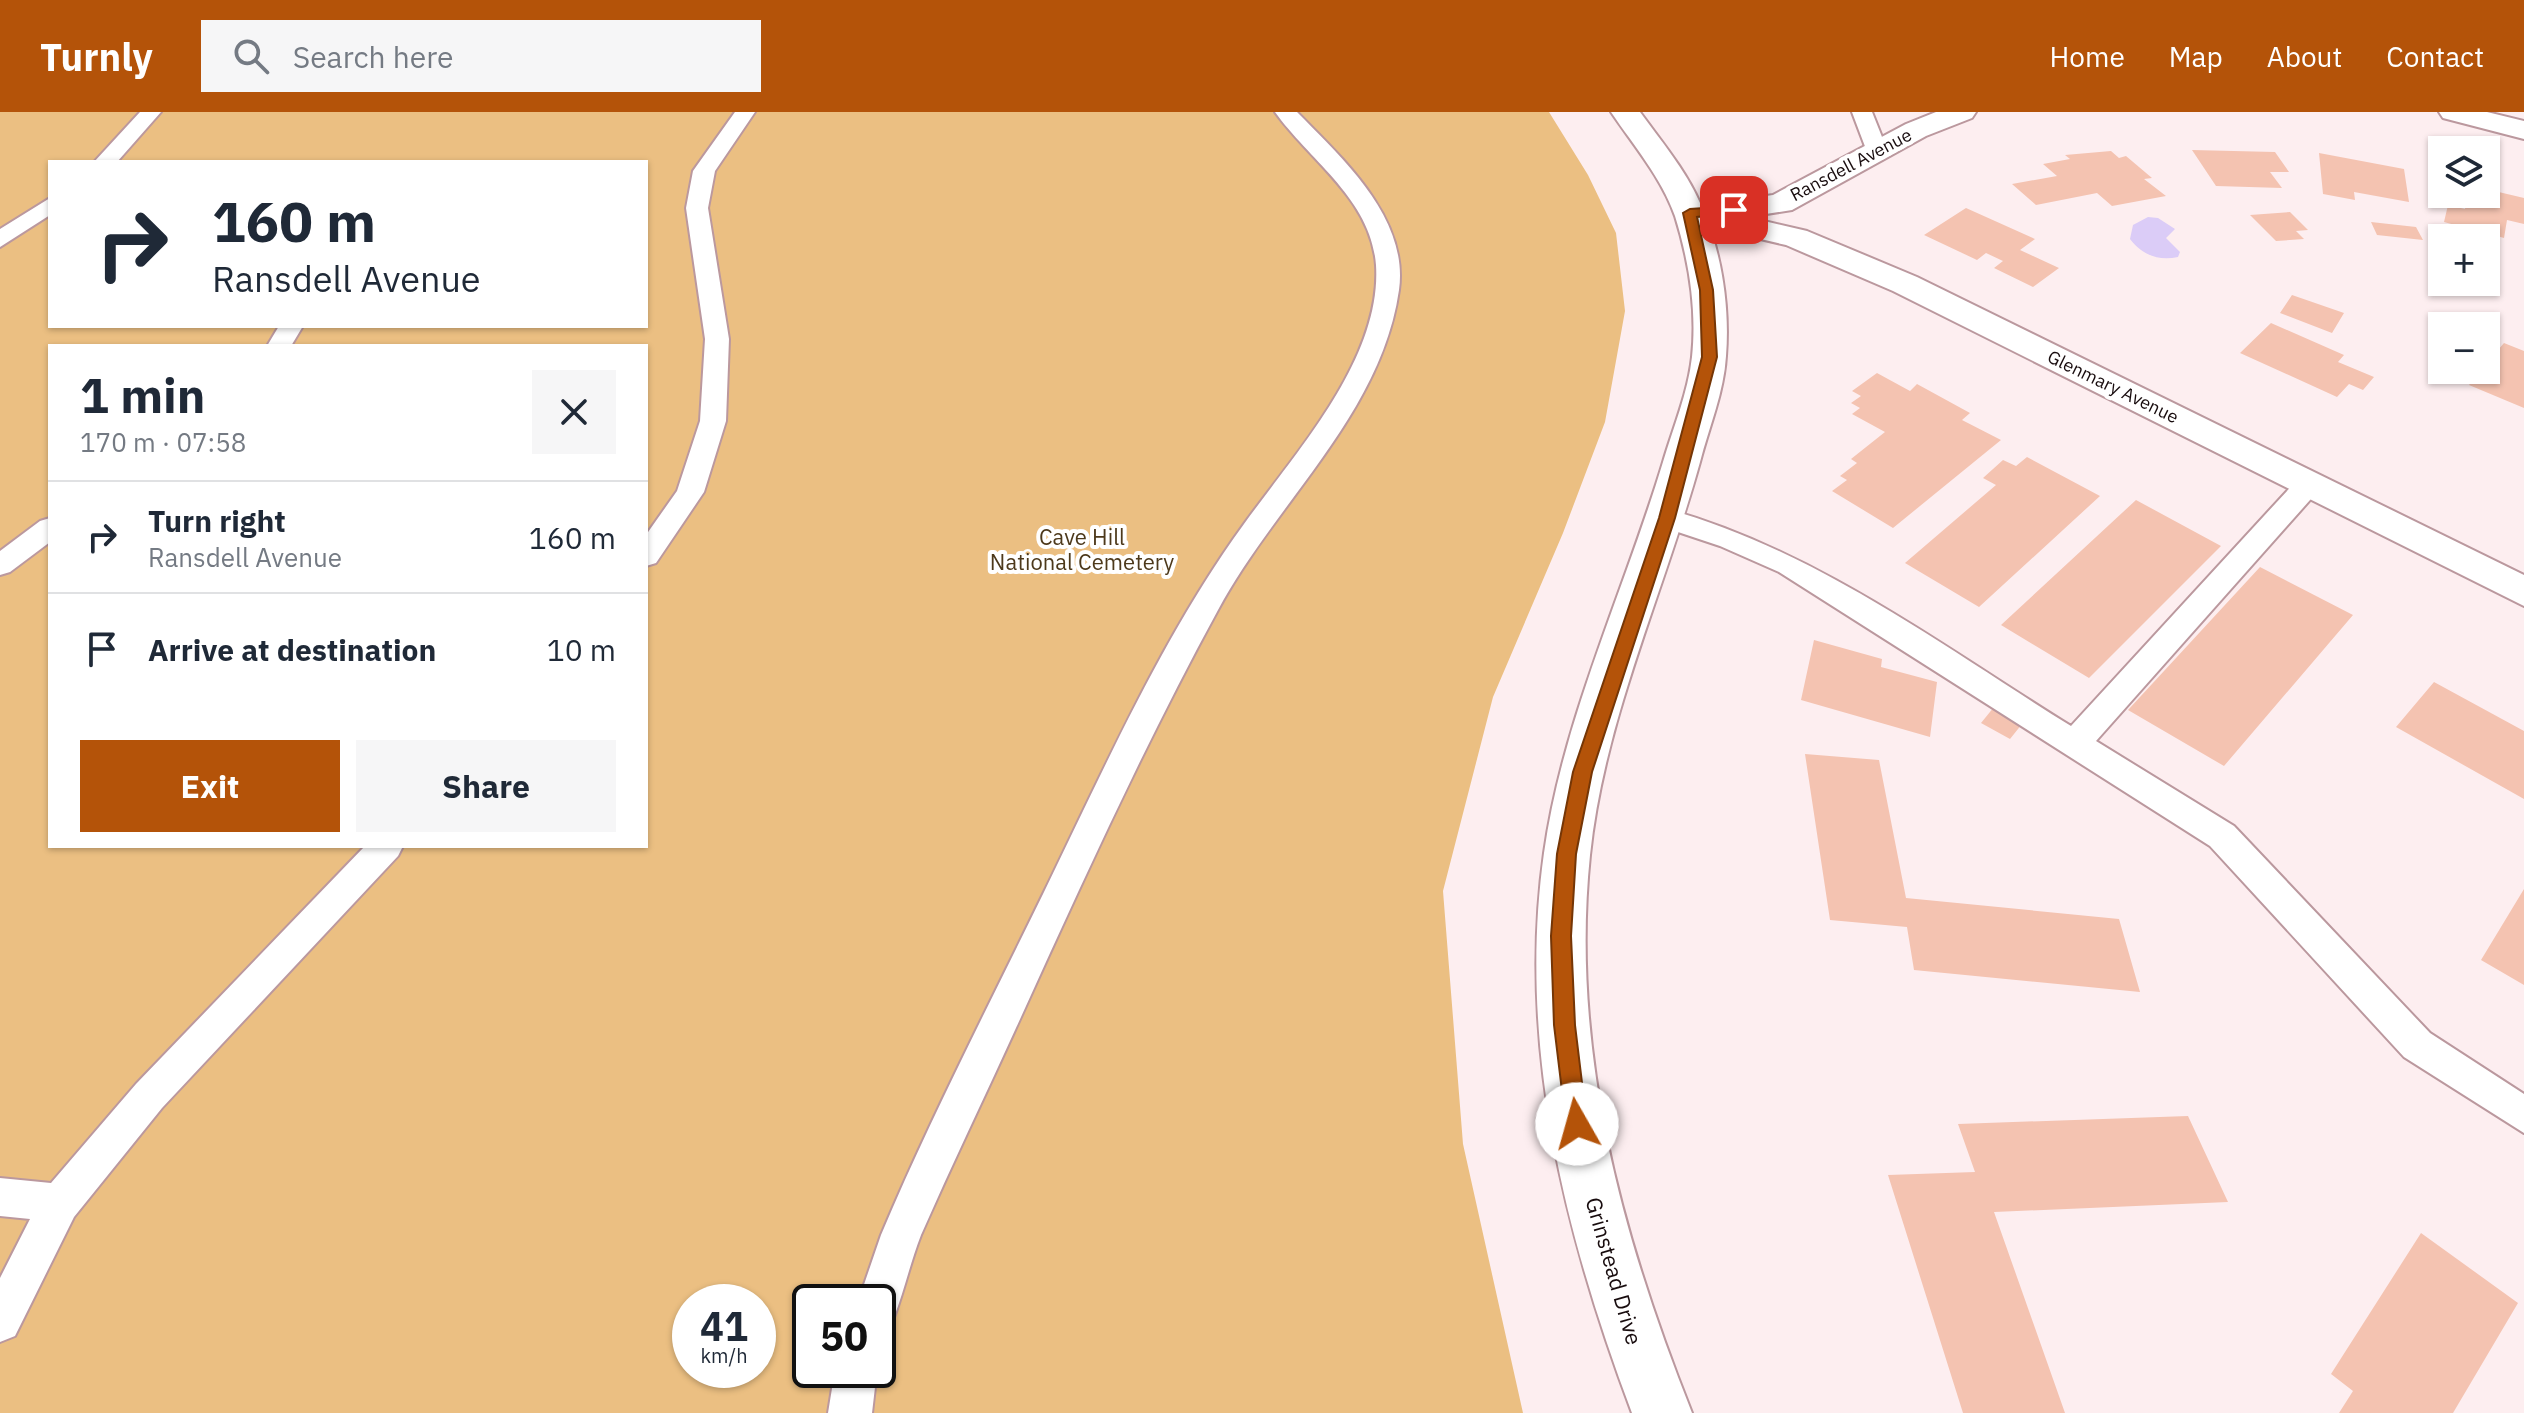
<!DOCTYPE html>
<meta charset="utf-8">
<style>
body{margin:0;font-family:"IBM Plex Sans",sans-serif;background:#f6f6f7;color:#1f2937;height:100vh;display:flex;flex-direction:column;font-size:30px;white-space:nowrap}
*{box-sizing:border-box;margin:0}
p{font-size:26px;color:#747a83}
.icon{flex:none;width:44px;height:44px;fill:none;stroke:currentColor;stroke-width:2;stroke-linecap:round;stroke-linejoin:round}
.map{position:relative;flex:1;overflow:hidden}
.drawer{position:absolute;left:48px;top:232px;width:600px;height:504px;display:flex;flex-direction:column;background:#fff;border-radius:0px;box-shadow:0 2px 6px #0004}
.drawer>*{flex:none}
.hud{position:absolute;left:48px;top:48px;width:600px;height:168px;border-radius:0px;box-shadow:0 2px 6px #0004;background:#fff;color:#1f2937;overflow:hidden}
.fabs{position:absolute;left:2428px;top:24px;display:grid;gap:16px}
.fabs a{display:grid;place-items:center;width:72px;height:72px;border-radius:0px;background:#fff;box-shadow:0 2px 6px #0004;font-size:40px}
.speed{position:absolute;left:672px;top:1172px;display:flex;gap:16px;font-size:40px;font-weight:700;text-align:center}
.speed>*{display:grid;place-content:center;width:104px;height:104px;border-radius:50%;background:#fff;box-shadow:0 2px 6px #0004;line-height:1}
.speed small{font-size:20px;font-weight:400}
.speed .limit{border:4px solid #111;border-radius:12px;background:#fff;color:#111}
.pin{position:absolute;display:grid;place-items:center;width:68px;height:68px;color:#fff;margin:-34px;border-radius:16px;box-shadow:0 4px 12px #0006}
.me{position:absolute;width:88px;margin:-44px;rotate:353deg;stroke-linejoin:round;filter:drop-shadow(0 0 6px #0008)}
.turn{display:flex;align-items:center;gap:28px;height:168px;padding:0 32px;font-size:36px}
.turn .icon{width:104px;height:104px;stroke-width:2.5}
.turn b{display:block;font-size:56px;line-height:68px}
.round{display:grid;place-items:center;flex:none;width:84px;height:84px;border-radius:0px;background:#f6f6f7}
.head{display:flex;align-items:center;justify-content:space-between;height:136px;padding:0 32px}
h1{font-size:48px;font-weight:700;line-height:60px}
.action{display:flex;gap:16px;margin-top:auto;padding:16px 32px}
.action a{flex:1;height:92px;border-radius:0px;background:#b45309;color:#fff;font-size:32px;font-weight:700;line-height:92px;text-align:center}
.action a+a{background:#f6f6f7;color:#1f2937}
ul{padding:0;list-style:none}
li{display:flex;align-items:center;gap:24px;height:112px;padding:0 32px;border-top:2px solid #e0e1e3}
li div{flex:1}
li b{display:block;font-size:30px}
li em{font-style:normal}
header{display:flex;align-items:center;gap:48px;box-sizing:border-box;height:112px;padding:0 40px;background:#b45309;color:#fff}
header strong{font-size:38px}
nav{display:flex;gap:44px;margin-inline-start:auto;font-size:28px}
.search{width:560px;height:72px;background:#f6f6f7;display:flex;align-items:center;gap:20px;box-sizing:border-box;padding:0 28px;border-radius:0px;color:#747a83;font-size:30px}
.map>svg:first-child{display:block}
.green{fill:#ebbf82;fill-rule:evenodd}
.water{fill:#dbccf7}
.building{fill:#f4c3b1}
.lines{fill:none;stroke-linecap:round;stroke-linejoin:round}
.lane-casing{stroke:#bb989e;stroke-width:4}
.street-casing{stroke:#bb989e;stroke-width:4}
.secondary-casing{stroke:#bb989e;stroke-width:4}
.lane{fill:#fff;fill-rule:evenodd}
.street{fill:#fff;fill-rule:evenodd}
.secondary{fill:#fff;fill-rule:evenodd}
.route{fill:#b45309;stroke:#753606;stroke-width:2}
.labels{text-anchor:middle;stroke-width:8;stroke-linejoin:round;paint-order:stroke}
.far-street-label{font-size:18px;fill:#180c0e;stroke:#fff}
.park-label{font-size:22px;fill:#4d391b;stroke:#fff}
.street-label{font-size:22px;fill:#180c0e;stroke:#fff}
</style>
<header>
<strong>Turnly</strong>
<div class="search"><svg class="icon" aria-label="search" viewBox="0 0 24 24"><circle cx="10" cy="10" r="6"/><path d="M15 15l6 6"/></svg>Search here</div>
<nav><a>Home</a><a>Map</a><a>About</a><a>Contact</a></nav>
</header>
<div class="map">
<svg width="2524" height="1301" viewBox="0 0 2524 1301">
<rect width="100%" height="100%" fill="#fdeef0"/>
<path class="green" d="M0,0h1549l39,63 28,58 9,78 -20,111 -42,111 -70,164 -50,194 20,253 60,269h-1523zM50,50h596v164h-596zM50,234h596v500h-596zM690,1190h68v68h-68zM810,1190h68v68h-68z"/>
<path class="water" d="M2148,105l10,1 17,11 -9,9 14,14 -2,5c-20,4 -36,-2 -48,-18l3,-14z"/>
<path class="building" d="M2192,38l83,2 14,20h-19l12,16 -66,-2z
M2111,39l8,7 7,-2 26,22 -8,1 22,17 -54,10 -15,-13 -61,12 -24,-21 45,-8 -14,-12 27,-5 -5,-4z
M2319,41l85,16 5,33 -55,-10 1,8 -32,-6z
M2486,77l38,9v26l-17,-4 -3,18 -7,-2 -2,13 -9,-2v-9h-33l2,-13 -11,-3 4,-17 17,4 2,-14 19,-1z
M1966,96l69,31 -15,11 39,18 -26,19 -39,-19 9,-7 -17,-8 -9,7 -53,-25z
M2290,100l18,18 -12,1 8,8 -28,2 -26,-26z
M2371,110l45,5 7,13 -46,-5z
M2486,137l12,3 -6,22 -6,-2z
M2292,183l52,18 -12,20 -52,-20z
M2271,211l73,32 -6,7 36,15 -11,13 -14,-6 -12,13 -97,-44z
M2504,231l20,8v57l-55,-23 12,-15h5v-6z
M1877,261l33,18 7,-7 53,29 -8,7 39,20 -108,88 -61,-37 15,-11 -7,-4 17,-13 -6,-4 34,-27 -33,-18 8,-6 -9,-5 10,-7 -9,-5z
M2027,345l73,39 -121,111 -74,-44 91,-78 -13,-7 20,-18 13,6z
M2136,388l85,46 -132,132 -88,-53z
M2260,455l93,48 -129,151 -96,-56z
M1814,528l68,19 -1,8 56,15 -7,55 -129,-37z
M2434,570l90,49v68l-128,-72z
M1994,595l28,17 -12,15 -29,-16z
M1805,642l74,6 27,138 213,21 21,73 -226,-22 -7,-43 -77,-7z
M2524,777v96l-43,-25z
M2188,1004l40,86 -234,10 71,201h-102l-75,-238 87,-3 -17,-48z
M2421,1121l97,70 -65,110h-114l14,-22 -22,-17z"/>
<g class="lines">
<defs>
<path id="lane" d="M140,0h21l-44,50h-23z
M735,0h20l-40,59 -7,37 21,131 -3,82 -22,71 -48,71 -10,3v-31l31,-44 23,-70 5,-82 -19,-131 7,-37z
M1275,0h22c45,46 112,106 102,178 -18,125 -124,213 -181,320 -72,132 -135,270 -197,407 -33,73 -68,145 -100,218 -11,28 -17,57 -28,85l-15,6v-24h-20l23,-67c49,-116 108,-230 163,-343 61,-125 118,-255 200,-368 51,-71 138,-165 132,-259 -5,-66 -66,-104 -101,-153z
M1852,0h20l16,40 -3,5h-16z
M50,86v17l-50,32v-18z
M279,214h24l-12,20h-24z
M2308,364l10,3 4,6 -4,6 -222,250 138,85 196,207 94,61v39l-120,-76 -194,-211 -431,-274 -59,-26 -63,-21 -4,-7 4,-7 10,-2c148,41 275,137 404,217l227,-247z
M50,406v24l-40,30 -10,3v-24l40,-30z
M365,734h38l-5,10 -236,252 -88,109 -59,119 -15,6v-64l30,-59 -30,-3v-38l51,5 85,-99z
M835,1258h42l-5,43h-44z"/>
<path id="street" d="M1936,0h40l-4,6 -46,18 -134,74 -45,7 60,14 110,46 607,298v31l-631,-315 -107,-46 -107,-25 -4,-7 4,-7 11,-2 20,4 14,-6 49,-7 133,-71z
M2439,0h48l37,9v18l-81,-21z"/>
<path id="secondary" d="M1611,0h29c21,29 45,57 60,91 21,46 30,102 26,153 -2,36 -17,71 -26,106 -36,130 -96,258 -110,393 -20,193 31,380 102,558h-60c-67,-178 -115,-368 -88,-560 19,-135 80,-261 119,-391 10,-34 25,-69 29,-105 5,-47 -3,-96 -17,-141 -14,-39 -41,-70 -64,-104z"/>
</defs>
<use href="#lane" class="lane-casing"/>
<use href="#street" class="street-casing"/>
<use href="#secondary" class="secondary-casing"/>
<use href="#lane" class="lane"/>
<use href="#street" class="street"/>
<use href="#secondary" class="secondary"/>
</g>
<path class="route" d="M1734,94l6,4 -2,3 -41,4 16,73 4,67 -42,161 -83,254 -16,82 -5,82 4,89 12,99 -3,7 -7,3 -8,-3 -3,-7 -12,-99 -3,-89 6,-82 16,-82 86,-254 43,-161 -2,-67 -17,-77 7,-4z"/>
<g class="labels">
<g class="far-street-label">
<text transform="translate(1851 53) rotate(-28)" y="6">Ransdell Avenue</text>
<text transform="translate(2113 275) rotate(26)" y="6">Glenmary Avenue</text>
</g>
<g class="park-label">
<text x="1082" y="433">Cave Hill<tspan x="1082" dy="25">National Cemetery</tspan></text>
</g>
<g class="street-label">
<text transform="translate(1614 1159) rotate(74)" y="8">Grinstead Drive</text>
</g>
</g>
</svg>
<div class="fabs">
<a><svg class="icon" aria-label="layers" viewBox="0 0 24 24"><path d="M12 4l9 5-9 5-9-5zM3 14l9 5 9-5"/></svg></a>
<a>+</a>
<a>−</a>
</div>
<div class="speed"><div>41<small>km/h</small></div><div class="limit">50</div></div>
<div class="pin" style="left:1734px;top:98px;background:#d93025"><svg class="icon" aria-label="arrive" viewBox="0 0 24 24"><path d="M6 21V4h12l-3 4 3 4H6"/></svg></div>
<svg class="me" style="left:1577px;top:1012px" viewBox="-20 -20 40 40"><circle r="19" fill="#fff"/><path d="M0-13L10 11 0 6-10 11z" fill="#b45309"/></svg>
<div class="hud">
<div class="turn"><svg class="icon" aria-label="right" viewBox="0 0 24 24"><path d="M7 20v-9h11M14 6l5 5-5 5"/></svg><div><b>160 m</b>Ransdell Avenue</div></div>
</div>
<section class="drawer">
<div class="head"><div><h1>1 min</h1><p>170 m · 07:58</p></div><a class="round"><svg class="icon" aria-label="close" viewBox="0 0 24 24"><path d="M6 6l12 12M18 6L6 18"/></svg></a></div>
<ul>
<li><svg class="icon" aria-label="right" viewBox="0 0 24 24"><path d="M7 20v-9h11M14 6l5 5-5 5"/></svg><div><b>Turn right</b><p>Ransdell Avenue</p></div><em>160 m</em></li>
<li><svg class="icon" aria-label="arrive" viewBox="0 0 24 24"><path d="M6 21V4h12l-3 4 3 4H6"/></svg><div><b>Arrive at destination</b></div><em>10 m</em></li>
</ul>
<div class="action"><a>Exit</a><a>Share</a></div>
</section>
</div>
